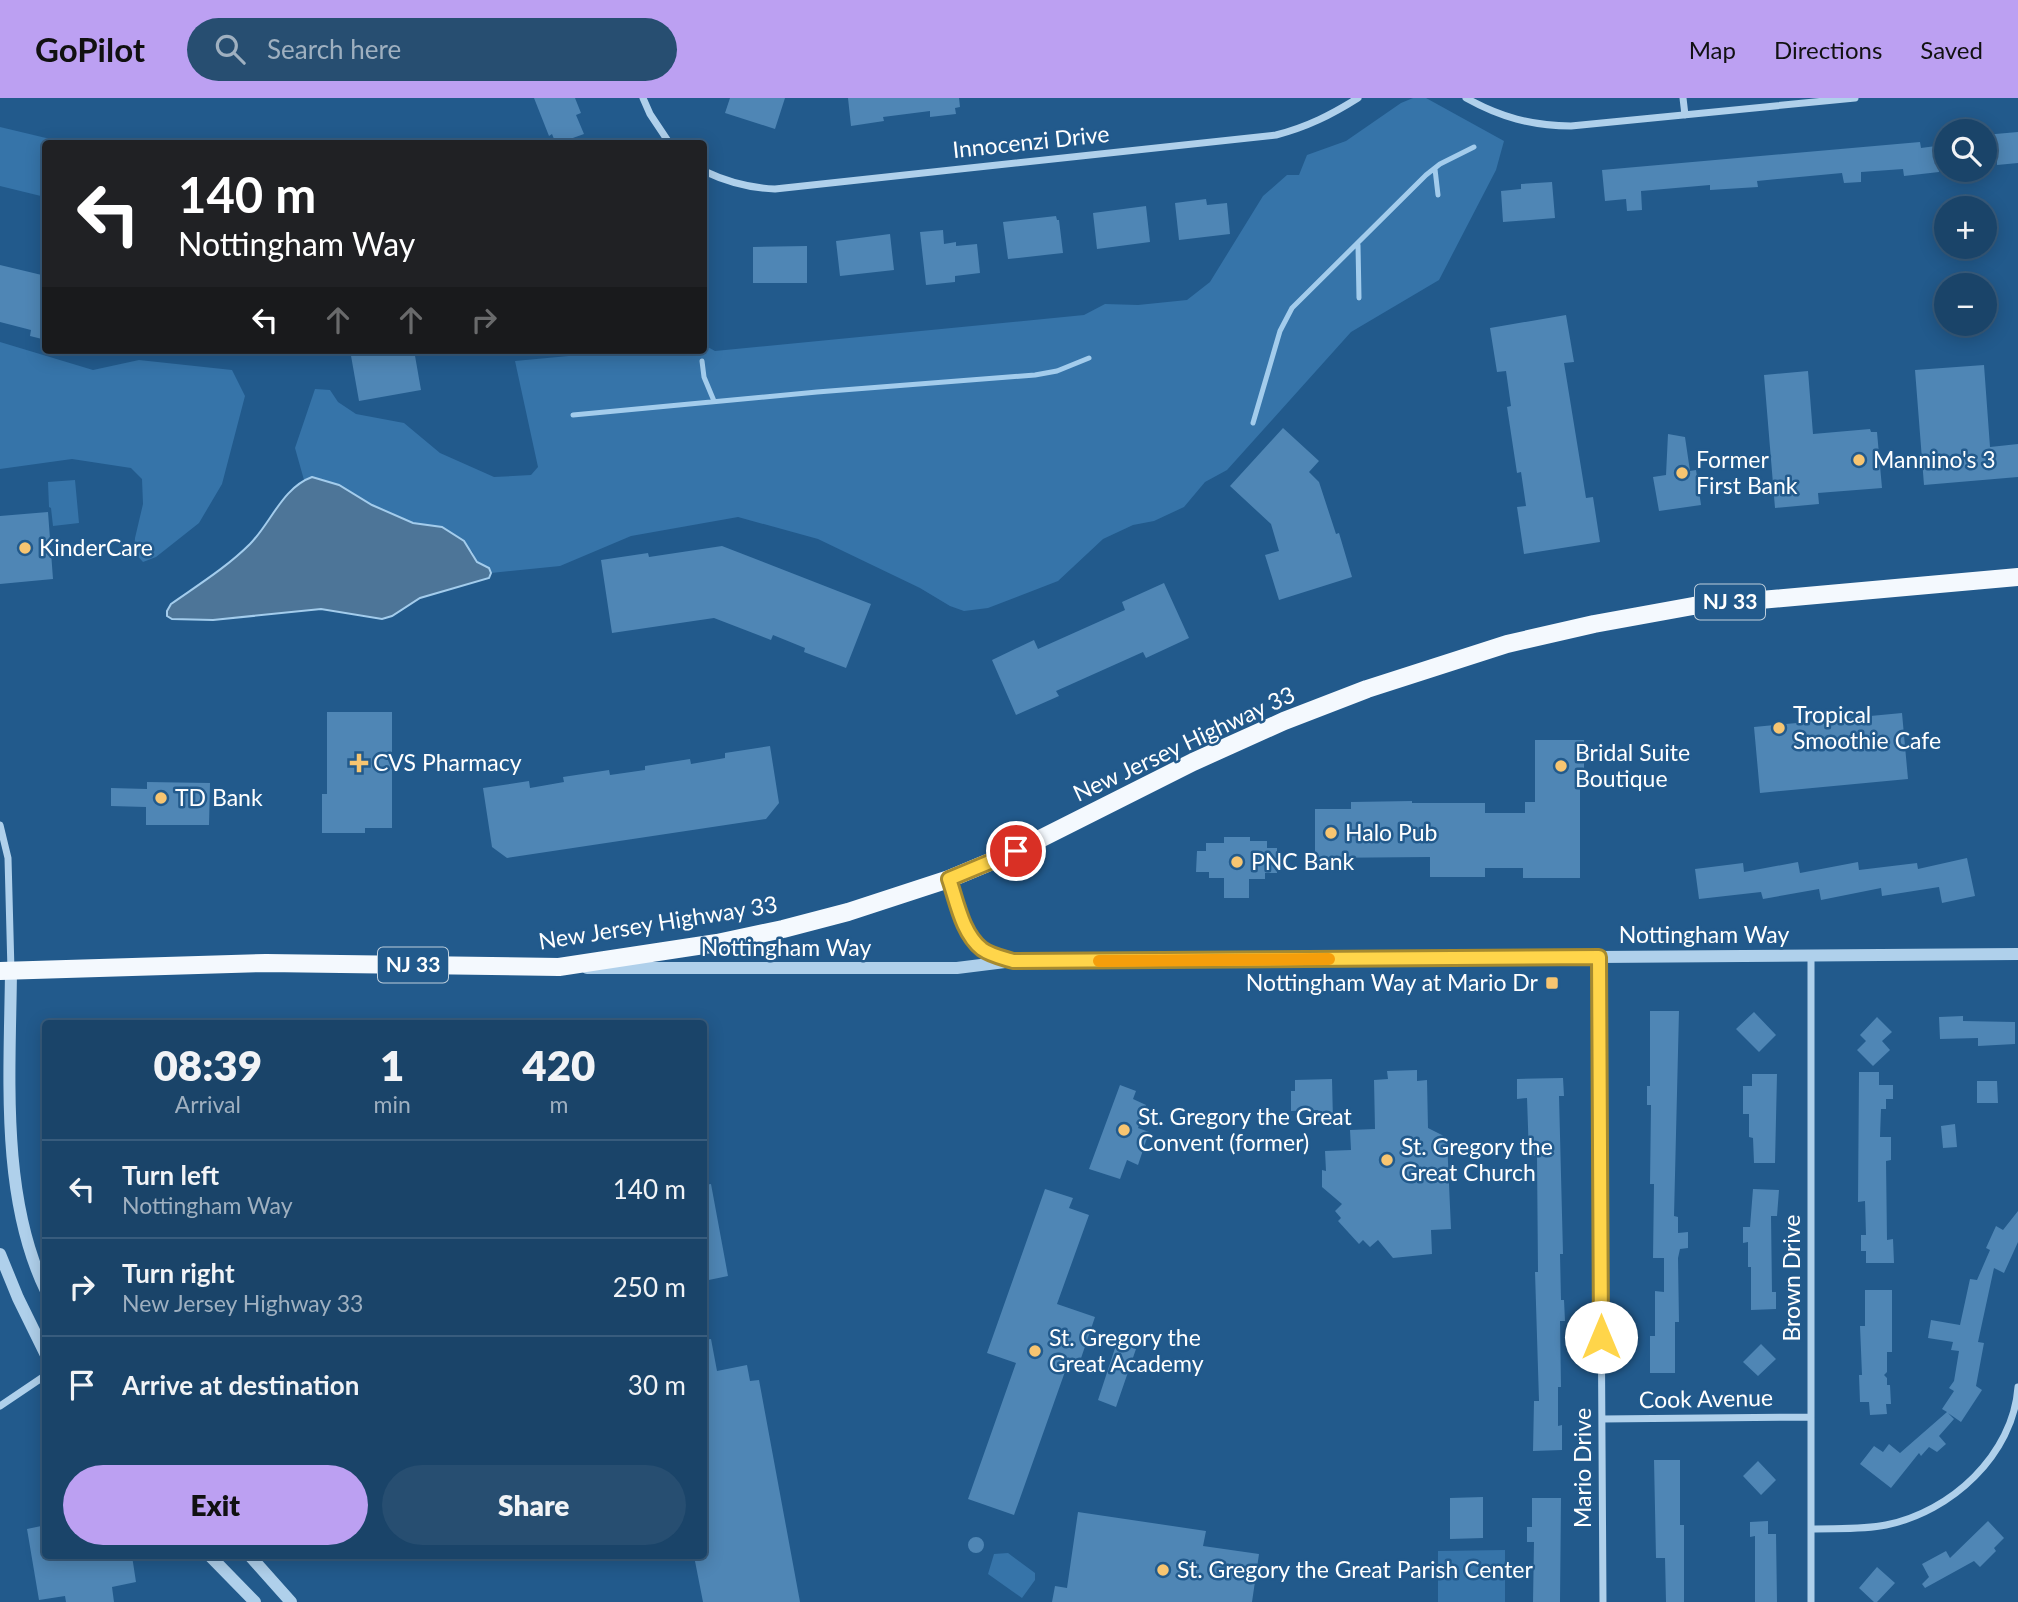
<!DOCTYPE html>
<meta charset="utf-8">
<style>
body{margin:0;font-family:Lato,sans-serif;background:#274e71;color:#f1f3f6;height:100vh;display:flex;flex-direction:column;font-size:26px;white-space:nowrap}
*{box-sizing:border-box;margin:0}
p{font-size:23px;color:#9fb0c0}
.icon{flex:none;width:38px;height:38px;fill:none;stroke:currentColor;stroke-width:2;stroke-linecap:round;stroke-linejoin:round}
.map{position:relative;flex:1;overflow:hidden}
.drawer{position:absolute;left:42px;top:922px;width:665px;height:539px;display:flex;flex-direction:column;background:#1a4469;border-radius:7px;box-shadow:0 4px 18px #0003,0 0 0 2px #385c7d}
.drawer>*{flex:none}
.banner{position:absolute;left:42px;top:42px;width:665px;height:214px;border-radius:7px;box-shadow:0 4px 18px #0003,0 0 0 2px #385c7d;background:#202124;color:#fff;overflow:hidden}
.buttons{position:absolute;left:1934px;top:21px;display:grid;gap:14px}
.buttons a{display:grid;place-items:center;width:63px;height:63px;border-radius:50%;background:#1a4469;box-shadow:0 4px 18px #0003,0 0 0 2px #385c7d;font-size:35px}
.pin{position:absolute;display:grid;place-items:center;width:60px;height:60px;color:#fff;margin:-30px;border:4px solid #fff;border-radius:50%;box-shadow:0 2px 7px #0007}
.me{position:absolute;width:77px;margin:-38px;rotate:0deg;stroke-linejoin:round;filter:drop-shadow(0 0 5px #0008)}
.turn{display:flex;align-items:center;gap:24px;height:147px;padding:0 21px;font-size:32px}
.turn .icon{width:91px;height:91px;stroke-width:2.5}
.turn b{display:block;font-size:49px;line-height:60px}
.lanes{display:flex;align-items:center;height:66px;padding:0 21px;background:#0003;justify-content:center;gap:35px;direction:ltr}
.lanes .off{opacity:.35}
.eta{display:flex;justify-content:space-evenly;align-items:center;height:119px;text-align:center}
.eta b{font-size:42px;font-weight:800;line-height:49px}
.action{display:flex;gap:14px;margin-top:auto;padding:14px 21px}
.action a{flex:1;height:80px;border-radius:42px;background:#bca0f2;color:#111;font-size:28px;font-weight:800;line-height:80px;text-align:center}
.action a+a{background:#274e71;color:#f1f3f6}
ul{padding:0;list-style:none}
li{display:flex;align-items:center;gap:21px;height:98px;padding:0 21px;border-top:2px solid #385c7d}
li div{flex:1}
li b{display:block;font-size:26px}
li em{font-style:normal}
header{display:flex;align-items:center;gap:42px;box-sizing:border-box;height:98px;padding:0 35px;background:#bca0f2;color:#111}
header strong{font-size:33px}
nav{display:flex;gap:38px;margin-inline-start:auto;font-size:24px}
.search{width:490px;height:63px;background:#274e71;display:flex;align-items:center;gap:18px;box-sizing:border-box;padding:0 24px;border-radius:38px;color:#9fb0c0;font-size:26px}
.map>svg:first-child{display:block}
.green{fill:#3674a9}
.water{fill:#4d7598;stroke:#a3ccec;stroke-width:2}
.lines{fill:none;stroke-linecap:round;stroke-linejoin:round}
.stream{stroke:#a3ccec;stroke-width:5}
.building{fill:#4f86b5}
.minor{stroke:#afd0eb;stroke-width:7}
.tertiary{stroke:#afd0eb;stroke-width:12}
.primary{stroke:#f4f9fe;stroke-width:18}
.route-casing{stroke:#a68a30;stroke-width:18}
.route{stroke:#ffd54a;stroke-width:12}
.slow{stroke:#f59e0b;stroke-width:12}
.poi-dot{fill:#f7c571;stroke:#225a8c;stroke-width:2.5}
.labels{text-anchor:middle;stroke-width:5;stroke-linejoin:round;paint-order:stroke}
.shield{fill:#225a8c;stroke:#bdcedc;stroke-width:2}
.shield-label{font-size:21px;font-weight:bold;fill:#fff}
.street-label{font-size:23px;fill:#fff;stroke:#225a8c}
.poi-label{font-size:23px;fill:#fff;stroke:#225a8c;text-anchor:start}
</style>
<header>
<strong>GoPilot</strong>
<div class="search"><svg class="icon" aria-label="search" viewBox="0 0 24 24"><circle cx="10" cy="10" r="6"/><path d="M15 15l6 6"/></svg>Search here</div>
<nav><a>Map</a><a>Directions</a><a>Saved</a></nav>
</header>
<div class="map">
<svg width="2018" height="1504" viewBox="0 0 2018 1504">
<rect width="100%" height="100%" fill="#225a8c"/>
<path class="green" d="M1413,0h13l78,43 -8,29 -57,110 -88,52 -124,138 -22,12 -21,25 -30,14 -21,4 -30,14 -45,42 -70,27 -24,3 -14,-5 -30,-18 -102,-49 -80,-22 -107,19 -71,30 -69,7 -2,-5 -12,-6 -5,-11 -30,-24 -29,-4 -41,-18 -33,-20 -27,-8 -8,3 -9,-32 20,-59 15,1 8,12 18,12 48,9 36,30 54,24 37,-2 7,-8 -23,-106 107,-10 82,-1v-5l11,6 369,-36 21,-11 33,1 49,-5 23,-18 53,-86 24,-21h12l8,-20 39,-14 55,-38z
M0,29l67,16 -21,1 -1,53 -45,-11z
M0,244l93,28 46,-10 93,10 13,26 -23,88 -23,39 -43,34 -13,5 -9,-10 1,-14 8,-34 -1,-25 -11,-11 -59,-9 -72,10z
M75,382l4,43 -26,3 -2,-18 -2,-1 -1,-25z
M1505,1452v52h-67v-51z
M1008,1455l27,20v7l-13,18 -34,-24 6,-20z"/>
<path class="water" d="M312,379l27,8 33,20 41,18 29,4 22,14 13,21 12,6 2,5 -2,5 -69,20 -28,18 -10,3 -61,-10 -108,11 -41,-1 -5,-3v-5l4,-7c27,-19 56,-37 79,-60 21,-21 32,-56 62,-67z"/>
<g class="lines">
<path class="stream" d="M1435,71l3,26
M1358,147l1,53
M702,263l2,16 10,24
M573,317l244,-23 218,-17 22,-4 32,-13
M1253,325l27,-92 12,-23 134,-133 14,-11 34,-17"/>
</g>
<path class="building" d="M534,0h41l6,15 -5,2 8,19 -28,10 -4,-10 -3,2z
M730,0h55l-10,31 -50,-16z
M848,0h111l1,9 -5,1 1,6 -26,3v-6l-47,6 1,4 -33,5z
M2018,34v31l-21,2v-5l-13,1v-26z
M1920,44l1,6 15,-2 3,26 -35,4 -1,-7 -42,3v10l-17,1 -2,-10 -85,8 1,6 -48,3v-5l-69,6 1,19 -15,1 -1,-12 -21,2 -3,-31z
M1552,84l3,36 -52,4 -2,-31 20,-2v-5z
M1206,101l1,6 20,-2 3,31 -51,6 -4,-37z
M1146,108l4,36 -53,7 -4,-36z
M1056,118l1,4h2l4,33 -55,6 -5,-37z
M943,132l1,14 12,-2v4l21,-2 3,29 -25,3v6l-29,3 -6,-53z
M890,136l4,36 -54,6 -4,-35z
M807,148v37h-54v-36z
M0,167l46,11v64l-16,-4 1,-6 -31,-8z
M1566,217l8,47 -10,1 22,135 7,-1 7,45 -76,12 -7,-47 9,-1 -5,-34 -4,1 -10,-66 4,-1 -5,-35 -9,1 -7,-44z
M350,252h64l7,40 -62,11z
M1984,267l6,82 28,-3v33l-94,8 -9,-115z
M1808,273l5,63 57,-5 1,3h6l5,56 -64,5 1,11 -44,4 -11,-133z
M1283,330l36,33 -10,11 10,10 17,52 3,-1 13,44 -73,23 -14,-45 14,-4 -8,-27 -41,-38z
M1668,336l17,3 5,34 6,-1 5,35 -42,6 -6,-34 13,-2z
M48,414l5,67 -53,5v-68z
M722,448l149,58 -25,64 -42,-16 1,-4 -32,-13 -2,5 -57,-22 -102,15 -11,-73 47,-7 1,4z
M1164,485l25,55 -43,20 -3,-6 -87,39 3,5 -43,19 -24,-55 42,-20 4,9 87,-39 -3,-8z
M327,614h65v116h-27v5h-43v-39h5z
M1902,615l6,66 -148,14 -6,-66z
M1535,642h49v47h-4v91h-57v-10h-38v9h-55v-20l-115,1v-49h36v-7l61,-1v2h73v10h40v-11h10z
M770,648l9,57 -13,16 -259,39 -15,-11 -9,-59 46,-7 1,7 34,-6 -1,-5 46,-7 1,5 35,-5v-4l45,-7 1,5 34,-6v-5z
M147,684l63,1 -1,42h-63v-18l-35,-1v-18l36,1z
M1224,739h26v4h17v7h10v25h-12v6h-16v19h-25v-20h-15v-6h-13l1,-21h9v-8h18z
M1967,760l8,38 -33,7 -3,-16 -57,9 -1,-8 -60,12 -2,-11 -56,10 -2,-7 -62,7 -4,-30 48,-6 1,9 54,-10 2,11 58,-11 1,8 58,-7 1,6z
M1650,913h29l-5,205 4,1v16l10,-1v16l-8,1 -2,9 1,64h-4v51h-25v-37h5v-45l9,1v-34h-11l1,-74h-4l1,-79h-4v-19h3z
M1754,914l22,23 -17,17 -23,-23z
M1963,918v5l52,1v22l-37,2v-8l-38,1 -1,-22z
M1877,919l15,15 -10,9 8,9 -17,16 -16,-16 9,-9 -6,-6z
M1417,972v11l10,-1 1,48 14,7 5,5 4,89 -20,1 1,24 -39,4 -15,-18 -8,7 -7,-7 -4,4 -21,-23 3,-3 -6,-7 7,-7 -20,-17v-17l4,1 -1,-20 26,-1 -1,-20 25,-1 -1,-49 14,-1 -1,-8z
M1859,974h20v13h14v14h-7v10h-5l-1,28h11v23l-5,1 1,79 6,-1 1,24h-28v-12h-5v-16h5l-1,-34 -7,1z
M1752,976h25l-2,89h-21l-1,-25 -4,-1v-23h-6v-28h9z
M1563,980l1,18h-5l4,158h-3l1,46h3l1,21h-5l1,66h-3v39l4,-1v25l-29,1 1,-50h5l-4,-129h3l-1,-116h-8l-2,-58 -10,1v-20z
M1332,981l1,42 -15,1v-12l-27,1v-20h4v-11z
M1977,983h20l1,22h-21z
M1120,987l16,6 -3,8 13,6 -8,23 11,4 -11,33 -11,-5 -7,19 -31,-10z
M1955,1026l2,23 -14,1 -2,-22z
M711,1086l17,92 -24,5v-96z
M1045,1091l28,9 -4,10 20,7 -32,89 38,13 -18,53 -10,-4 -53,149 -46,-16 48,-136 -29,-10z
M1753,1091l26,1 -2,26h-6l1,76h4v17l-25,1v-43h-3v-25l-5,1v-16h7z
M2018,1113v31l-14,31 -10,-5 -16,74 6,1 -8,43 6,4 -21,32 -13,-9 6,6 -15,17 7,8 -9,8 -8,-5 -8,9 -2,-3 -28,35 -31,-24 14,-18 9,6 6,-8 11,9 47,-41 -5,-3 12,-18 -5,-3 5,-7 5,-30 -8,-1 2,-8 -25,-4 3,-18 29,5 10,-46 7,1 13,-30 -4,-2 10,-22 7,4z
M1865,1192h27v62h-5v20l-3,3 3,3v7h3l1,19h-5l1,10 -17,1 -1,-13h-9l-1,-27h3l-2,-49h5z
M711,1241l6,32 30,-6 3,16 9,-1 41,222h-97l-9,-46h10v-216z
M1117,1244l19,7 -20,58 -18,-7z
M1761,1246l15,15 -18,17 -15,-14z
M1654,1362h26v65h4v77h-18l-1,-44h-9z
M1758,1363l18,19 -15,15 -18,-19z
M1483,1399v41l-33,1v-41z
M1532,1400h29l-1,104h-27l1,-60h-7v-15h5z
M1078,1414l128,19 -3,15 56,8 -7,48h-200l3,-16 12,2z
M1768,1423v13h8l1,68h-22v-66l-5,1v-15z
M1988,1423l16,17 -10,10 2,3 -16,16 -6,-6 -49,27 -3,-4 7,-7 -7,-13 24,-13 4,7z
M46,1427v31h86l4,26 -24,5 2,15h-48l-1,-6 -26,4 -12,-71z
M968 1447a8 8 0 1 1 16 0a8 8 0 1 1-16 0Z
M1877,1469l18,16 -18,19h-3l-15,-14z"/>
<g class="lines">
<path class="minor" d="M643,0l7,16 20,30
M1466,0c34,19 66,28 105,28l284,-28
M1683,0l2,17
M704,73c23,11 45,17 71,18l501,-54c31,-8 55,-20 82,-37
M0,727l8,33 3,113
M1599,859l4,645
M0,1308l46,-31
M1602,1321l209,-2
M1811,1431c25,-1 51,1 75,-4 65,-13 127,-70 132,-138
M1811,1504v-647"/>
<path class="tertiary" d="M949,781c8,23 13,56 34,71 7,5 18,7 27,10
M587,870h370l56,-7 1005,-7
M11,873c-1,103 -11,225 35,320
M0,1156l18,44 28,57
M210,1458l45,46
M250,1458l41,46"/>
<path class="primary" d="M0,873l266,-8 293,4 158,-24 66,-14 65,-17 101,-33 67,-28 177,-89 91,-41 83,-32 140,-45 87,-20 99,-18 325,-29"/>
</g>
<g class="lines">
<defs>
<path id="route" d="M1016,753l-67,28c8,23 13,54 33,70 8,6 21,9 31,12l586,-4 2,380"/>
</defs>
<use href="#route" class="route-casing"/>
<use href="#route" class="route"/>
<path class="slow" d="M1099,863l230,-2"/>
</g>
<g class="poi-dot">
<circle cx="1859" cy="362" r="7"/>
<circle cx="1682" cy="375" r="7"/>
<circle cx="25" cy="450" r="7"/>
<circle cx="1779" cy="630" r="7"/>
<path d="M355.5 654.5h7v7h7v7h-7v7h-7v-7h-7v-7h7z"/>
<circle cx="1561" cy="668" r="7"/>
<circle cx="161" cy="700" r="7"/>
<circle cx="1331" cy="735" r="7"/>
<circle cx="1237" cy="764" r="7"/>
<rect x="1545" y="878" width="14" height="14" rx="3.5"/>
<circle cx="1124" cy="1032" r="7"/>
<circle cx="1387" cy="1062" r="7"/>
<circle cx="1035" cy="1253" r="7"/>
<circle cx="1163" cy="1472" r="7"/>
</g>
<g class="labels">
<g class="shield">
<rect x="1695" y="486.5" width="70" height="35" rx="5"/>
<rect x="378" y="849.5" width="70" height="35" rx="5"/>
</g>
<g class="shield-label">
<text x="1730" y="511">NJ 33</text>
<text x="413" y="874">NJ 33</text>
</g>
<g class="street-label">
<text transform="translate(1031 44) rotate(-6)" y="8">Innocenzi Drive</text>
<text transform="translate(1184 646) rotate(-25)" y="8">New Jersey Highway 33</text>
<text transform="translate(658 825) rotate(-9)" y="8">New Jersey Highway 33</text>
<text x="1704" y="845">Nottingham Way</text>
<text x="786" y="858">Nottingham Way</text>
<text transform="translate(1792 1180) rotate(-90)" y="8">Brown Drive</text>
<text transform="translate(1706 1301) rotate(-1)" y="8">Cook Avenue</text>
<text transform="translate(1583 1370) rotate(-90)" y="8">Mario Drive</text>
</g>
<g class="poi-label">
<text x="1696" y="370">Former<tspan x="1696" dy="26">First Bank</tspan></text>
<text x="1873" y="370">Mannino's 3</text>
<text x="39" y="458">KinderCare</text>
<text x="1793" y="625">Tropical<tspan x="1793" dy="26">Smoothie Cafe</tspan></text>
<text x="1575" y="663">Bridal Suite<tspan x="1575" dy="26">Boutique</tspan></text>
<text x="373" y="673">CVS Pharmacy</text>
<text x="175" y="708">TD Bank</text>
<text x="1345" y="743">Halo Pub</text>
<text x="1251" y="772">PNC Bank</text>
<text x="1538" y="893" text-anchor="end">Nottingham Way at Mario Dr</text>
<text x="1138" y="1027">St. Gregory the Great<tspan x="1138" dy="26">Convent (former)</tspan></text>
<text x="1401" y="1057">St. Gregory the<tspan x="1401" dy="26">Great Church</tspan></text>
<text x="1049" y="1248">St. Gregory the<tspan x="1049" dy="26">Great Academy</tspan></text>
<text x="1177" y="1480">St. Gregory the Great Parish Center</text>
</g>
</g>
</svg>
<div class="buttons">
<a><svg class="icon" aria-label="search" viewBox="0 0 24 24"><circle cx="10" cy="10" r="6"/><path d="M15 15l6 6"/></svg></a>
<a>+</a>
<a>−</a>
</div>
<div class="pin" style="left:1016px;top:753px;background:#d93025"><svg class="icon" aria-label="arrive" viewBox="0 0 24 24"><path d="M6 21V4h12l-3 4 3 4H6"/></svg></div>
<svg class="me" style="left:1601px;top:1239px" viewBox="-20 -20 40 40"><circle r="19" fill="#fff"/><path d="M0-13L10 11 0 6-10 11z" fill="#ffd54a"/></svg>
<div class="banner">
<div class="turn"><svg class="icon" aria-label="left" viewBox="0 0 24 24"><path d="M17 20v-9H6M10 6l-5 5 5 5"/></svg><div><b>140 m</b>Nottingham Way</div></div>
<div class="lanes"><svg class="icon" aria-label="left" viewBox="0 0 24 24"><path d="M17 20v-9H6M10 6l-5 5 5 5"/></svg><svg class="icon off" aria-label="ahead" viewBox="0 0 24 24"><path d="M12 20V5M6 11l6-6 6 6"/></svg><svg class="icon off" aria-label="ahead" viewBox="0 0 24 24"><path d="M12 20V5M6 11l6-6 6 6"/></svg><svg class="icon off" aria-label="right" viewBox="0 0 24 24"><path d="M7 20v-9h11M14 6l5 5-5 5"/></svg></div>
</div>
<section class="drawer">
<div class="eta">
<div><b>08:39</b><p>Arrival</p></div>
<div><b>1</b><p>min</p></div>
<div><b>420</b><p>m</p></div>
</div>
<ul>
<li><svg class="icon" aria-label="left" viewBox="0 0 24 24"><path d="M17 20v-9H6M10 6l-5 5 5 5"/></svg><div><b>Turn left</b><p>Nottingham Way</p></div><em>140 m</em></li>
<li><svg class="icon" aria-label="right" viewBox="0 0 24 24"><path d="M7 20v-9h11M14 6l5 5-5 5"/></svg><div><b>Turn right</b><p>New Jersey Highway 33</p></div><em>250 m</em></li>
<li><svg class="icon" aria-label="arrive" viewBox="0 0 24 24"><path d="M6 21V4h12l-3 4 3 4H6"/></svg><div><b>Arrive at destination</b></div><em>30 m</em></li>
</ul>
<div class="action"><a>Exit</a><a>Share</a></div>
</section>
</div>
